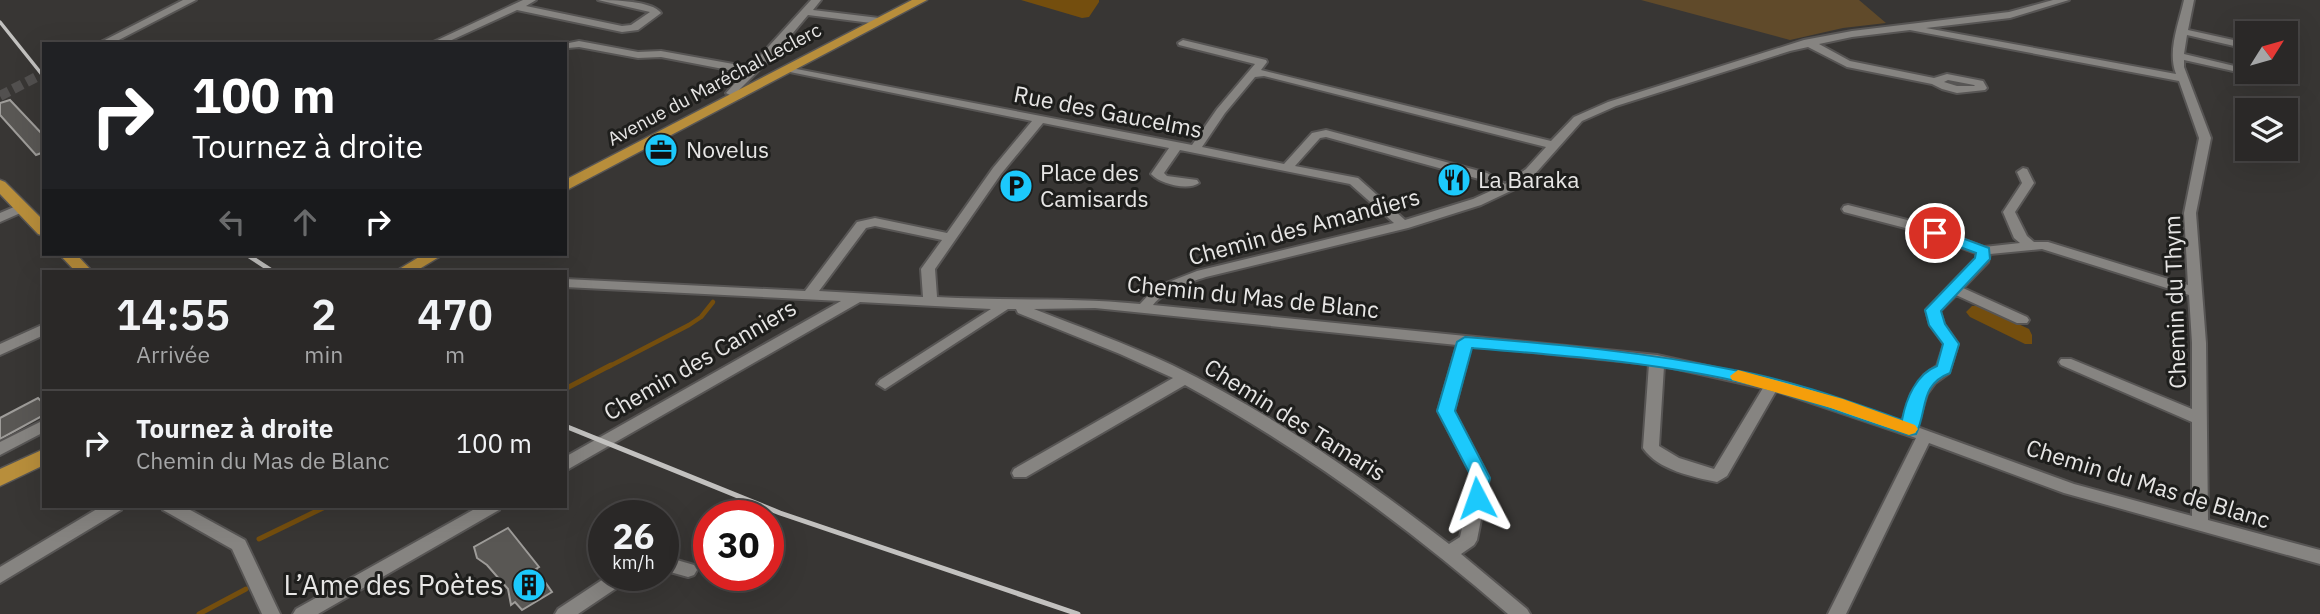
<!DOCTYPE html>
<html lang="fr">
<meta charset="utf-8">
<style>
body{margin:0;font-family:"IBM Plex Sans",sans-serif;background:#32302f;color:#f1f3f6;height:100vh;display:flex;flex-direction:column;font-size:26px;white-space:nowrap}
*{box-sizing:border-box;margin:0}
p{font-size:23px;color:#a5a6a7}
.icon{flex:none;width:38px;height:38px;fill:none;stroke:currentColor;stroke-width:2;stroke-linecap:round;stroke-linejoin:round}
.map{position:relative;flex:1;overflow:hidden}
.side{position:absolute;left:42px;top:270px;width:525px;height:238px;display:flex;flex-direction:column;background:#2a2827;border-radius:0px;box-shadow:0 7px 28px #0002,0 0 0 2px #464444}
.side>*{flex:none}
.guide{position:absolute;left:42px;top:42px;width:525px;height:214px;border-radius:0px;box-shadow:0 7px 28px #0002,0 0 0 2px #464444;background:#202124;color:#fff;overflow:hidden}
.needle{width:46px;rotate:53deg}
.tools{position:absolute;left:2235px;top:21px;display:grid;gap:14px}
.tools a{display:grid;place-items:center;width:63px;height:63px;border-radius:0px;background:#2a2827;box-shadow:0 7px 28px #0002,0 0 0 2px #464444;font-size:35px}
.speed{position:absolute;left:588px;top:500px;display:flex;gap:14px;font-size:35px;font-weight:700;text-align:center}
.speed>*{display:grid;place-content:center;width:91px;height:91px;border-radius:50%;background:#2a2827;box-shadow:0 7px 28px #0002,0 0 0 2px #464444;line-height:1}
.speed small{font-size:18px;font-weight:400}
.speed .limit{border:10px solid #d22;background:#fff;color:#111}
.pin{position:absolute;display:grid;place-items:center;width:60px;height:60px;color:#fff;margin:-30px;border:4px solid #fff;border-radius:50%;box-shadow:0 2px 7px #0007}
.me{position:absolute;width:77px;margin:-38px;rotate:356deg;stroke-linejoin:round;filter:drop-shadow(0 0 5px #0008)}
.turn{display:flex;align-items:center;gap:24px;height:147px;padding:0 35px;font-size:32px}
.turn .icon{width:91px;height:91px;stroke-width:2.5}
.turn b{display:block;font-size:49px;line-height:60px}
.lanes{display:flex;align-items:center;height:66px;padding:0 35px;background:#0003;justify-content:center;gap:35px;direction:ltr}
.lanes .off{opacity:.35}
.eta{display:flex;justify-content:space-evenly;align-items:center;height:119px;text-align:center}
.eta b{font-size:42px;font-weight:600;line-height:49px}
ul{padding:0;list-style:none}
li{display:flex;align-items:center;gap:21px;height:105px;padding:0 35px;border-top:2px solid #464444}
li div{flex:1}
li b{display:block;font-size:26px}
li em{font-style:normal}
.map>svg:first-child{display:block}
.green{fill:#604a2a}
.water{fill:#744e0e}
.lines{fill:none;stroke-linecap:round;stroke-linejoin:round}
.stream-far1{stroke:#744e0e;stroke-width:4.5}
.stream{stroke:#744e0e;stroke-width:5}
.building{fill:#595754;stroke:#9e9c99;stroke-width:2}
.minor-tunnel{stroke:#52504f;stroke-width:10;stroke-dasharray:10 5;stroke-linecap:butt}
.minor-casing{stroke:#575554;stroke-width:4}
.major-casing{stroke:#575554;stroke-width:3}
.minor{fill:#868481;fill-rule:evenodd}
.major{fill:#b88e3b;fill-rule:evenodd}
.rail-far2{stroke:#c2c1bf;stroke-width:3.5}
.rail-far1{stroke:#c2c1bf;stroke-width:4.5}
.rail{stroke:#c2c1bf;stroke-width:5}
.route{fill:#1cc9fc;stroke:#1283a4;stroke-width:2}
.slow{fill:#f59e0b}
.labels{text-anchor:middle;stroke-width:6;stroke-linejoin:round;paint-order:stroke}
.far-street-label{font-size:19px;fill:#e7e6e5;stroke:#1e1e1c}
.street-label{font-size:23px;fill:#e7e6e5;stroke:#1e1e1c}
.poi-label{font-size:23px;fill:#e7e6e5;stroke:#1e1e1c;text-anchor:start}
.near-poi-label{font-size:28px;fill:#e7e6e5;stroke:#1e1e1c;text-anchor:end}
</style>
<div class="map">
<svg width="2320" height="614" viewBox="0 0 2320 614">
<rect width="100%" height="100%" fill="#383634"/>
<path class="green" d="M1641,0h218l27,23 -43,5 -53,12z"/>
<path class="water" d="M1021,0h78v2l-10,15 -7,1z
M1972,306h8l49,23 3,6v9h-7l-55,-27 -4,-5z"/>
<g class="lines">
<path class="stream-far1" d="M608,367l81,-42 12,-8 12,-15"/>
<path class="stream" d="M565,389l46,-24
M259,539l68,-33
M199,614l47,-25"/>
</g>
<path class="building" d="M10,100l34,36v16l-8,3 -36,-40v-12z
M38,398l6,6v11l-44,24v-21z
M508,528l31,39 -3,2 16,23 -30,18 -7,-8 -4,3 -3,-16 -21,-24 -10,-7 -3,-11z"/>
<g class="lines">
<path class="minor-tunnel" d="M0,96l44,-23"/>
<defs>
<path id="minor" d="M183,0h13l-85,44h-14z
M523,0h13l-10,6 96,20 9,-1 19,-13 -52,-12c15,0 55,1 63,13l-23,17 -16,2 -105,-22 -74,34h-14z
M811,0h10l-8,10 66,8 5,3 -5,3 -71,-9 -31,37 -38,38 5,6 -6,3 -12,-6 18,-20 -83,-16 -23,1 -59,-11 -11,1 -4,-4 15,-3 59,11 23,-1 89,16z
M2053,0h16l-59,18 -84,10 250,46c-9,-23 3,-51 8,-74h10l-6,30 59,13v6l-60,-14 -3,19 63,15v3h15l24,4v-23l11,7 -1,18 -9,5 -103,-23v7l27,71 -15,75 10,130 2,177 112,30v14l-256,-71 -135,-50 -83,171h-18l88,-176 -140,-47 -49,85 -10,6c-24,-5 -59,-12 -74,-34l6,-84 -178,-18 -17,65 35,67 -12,62 -3,5 -13,9 66,55 3,5h-22c-100,-87 -206,-165 -323,-229l-159,92h-12l-2,-4 2,-4 159,-91 -53,-24 -102,-41 -2,-4h-8l-123,80 -8,-5 3,-4 111,-71 -131,-7 -295,169v-14l276,-156 -276,-14v-8l240,12 52,-69 18,-4 72,15 46,-65 39,-47 -242,-49 -4,-1v-4l406,78 25,-36 38,-45 -76,-19 -1,-2 5,-3 83,20 1,2 -6,8 290,71 23,-24 34,-15 196,-62 48,-9 157,-19zM1910,30l269,51 20,57 -15,75 4,72 -140,-43h-14l-7,-6 -12,-24 19,-29 -7,-14 -4,-1 -6,4 5,11 -19,29 11,26 6,5 -36,4 -61,-23 -75,-19 -4,1 -2,3 2,3 69,18 63,23v5l-50,52 4,15 14,19 -7,22 -13,9 -13,19 -9,28 -113,-38 -132,-29 -504,-50c13,-16 34,-22 53,-28l202,-49 73,-23 36,-17 17,-13 48,-54 34,-15 174,-55 18,-4 39,20 85,17 10,5 15,4 28,-3 2,-2 -4,-7 -36,-7 -13,4 -84,-17 -31,-17 33,-7zM1264,76l282,71 -20,22 -21,15 -18,-11 -161,-43 -14,3 -28,31 -82,-17 23,-34 30,-36zM1948,80l26,5 1,1h-18l-13,-4zM1043,123l126,25 -18,26c9,10 37,17 48,9l-2,-3 -30,-4 -3,-3 16,-23 170,34 44,39 -197,48 -41,16 -16,17c-67,-7 -135,-3 -203,-7l-2,-28 66,-95zM1326,137l153,42 16,10 -22,10 -68,21 -47,-42 -63,-12 25,-28zM875,226l67,14 -21,29 2,28 -104,-6 47,-63zM2042,249l147,46 3,48v66l-121,-50h-10l-2,3 2,3 131,57v94l-118,-32 -157,-57 10,-33 8,-11 14,-10 9,-29 -14,-20 -4,-13 16,-16 61,28h10l2,-3 -2,-3 -64,-29 25,-26 2,-8zM1095,308l362,37 -19,66 35,67 -13,59 -11,7c-86,-67 -178,-131 -277,-179 -45,-21 -92,-38 -138,-56zM1664,366l99,22 -49,81 -35,-11 -20,-12z
M21,204l4,1 2,3 -2,3 -25,11v-9z
M44,324v11l-44,20v-11z
M44,420v12l-44,23v-13z
M102,506h21l-2,4 -121,73v-16z
M161,506h22l62,34 35,74h-18l-30,-65 -69,-39z
M480,506h21l-2,4 -181,104h-25l3,-5z
M663,556l31,9 3,5 -3,5 -6,2 -25,-7z
M608,576h22l-3,5 -49,33h-23l3,-5z"/>
<path id="major" d="M912,0h15l-362,191v-11z
M0,180l5,2 39,39v15l-6,-2 -38,-40z
M59,254h17l16,17h-17z
M424,254h20l-28,17h-20z
M44,449v16l-44,21v-17z"/>
</defs>
<use href="#minor" class="minor-casing"/>
<use href="#major" class="major-casing"/>
<use href="#minor" class="minor"/>
<use href="#major" class="major"/>
<path class="rail-far2" d="M0,22l44,55"/>
<path class="rail-far1" d="M246,254l26,17"/>
<path class="rail" d="M565,426l215,87 298,101"/>
</g>
<path class="route" d="M1935,228l54,20 1,11 -49,52 4,13 14,20 -9,29c-31,12 -22,37 -34,61l-7,1c-58,-17 -113,-41 -173,-54 -87,-19 -176,-26 -264,-33l-17,63 35,67 -7,25h-13l-3,-5 5,-20 -35,-67 20,-69 8,-5c90,7 180,15 269,33 57,10 114,31 168,50 4,-21 14,-46 35,-54l6,-22 -14,-19 -4,-15 50,-52 1,-5 -46,-17 -2,-3z"/>
<path class="slow" d="M1738,370l105,29 72,26 3,4 -3,4 -6,2 -78,-27 -99,-28 -2,-4z"/>
<defs>
<symbol id="office-disc" viewBox="-11 -11 22 22"><circle r="9.5" fill="#1cc9fc" stroke="#1e1e1c"/><path d="M-6-3h4V-5.5h4V-3h4V5H-6ZM-1-4.5V-3h2v-1.5ZM-6 0V1H6V0Z" fill="#111"/></symbol>
<symbol id="restaurant-disc" viewBox="-11 -11 22 22"><circle r="9.5" fill="#1cc9fc" stroke="#1e1e1c"/><path d="M-5-6h1v4h1v-4h1v4h1v-4h1v5L-1.5 .5V6h-2V.5L-5-1ZM5-6V6H3V1.5H1.5Q1.5-4 5-6Z" fill="#111"/></symbol>
<symbol id="parking-disc" viewBox="-11 -11 22 22"><circle r="9.5" fill="#1cc9fc" stroke="#1e1e1c"/><path d="M-3.5-5.5H1a3.5 3.5 0 0 1 0 7H-1V5.5H-3.5ZM-1-3.4V-.6H.8a1.4 1.4 0 0 0 0-2.8Z" fill="#111"/></symbol>
<symbol id="building-disc" viewBox="-11 -11 22 22"><circle r="9.5" fill="#1cc9fc" stroke="#1e1e1c"/><path d="M-4-6H4V6H1V3H-1V6H-4ZM-2.5-4.3h1.7v1.8h-1.7ZM.8-4.3h1.7v1.8H.8ZM-2.5-1h1.7V.8h-1.7ZM.8-1h1.7V.8H.8Z" fill="#111"/></symbol>
</defs>
<g fill-rule="evenodd">
<use href="#office-disc" x="642" y="131" width="38" height="38"/>
<use href="#restaurant-disc" x="1435" y="161" width="38" height="38"/>
<use href="#parking-disc" x="997" y="167" width="38" height="38"/>
<use href="#building-disc" x="510" y="566" width="38" height="38"/>
</g>
<g class="labels">
<g class="far-street-label">
<text transform="translate(714 84) rotate(-28)" y="7">Avenue du Maréchal Leclerc</text>
</g>
<g class="street-label">
<text transform="translate(1108 112) rotate(11)" y="8">Rue des Gaucelms</text>
<text transform="translate(1304 227) rotate(-15)" y="8">Chemin des Amandiers</text>
<text transform="translate(1253 297) rotate(6)" y="8">Chemin du Mas de Blanc</text>
<text transform="translate(2175 302) rotate(-92)" y="8">Chemin du Thym</text>
<text transform="translate(700 360) rotate(-30)" y="8">Chemin des Canniers</text>
<text transform="translate(1295 420) rotate(32)" y="8">Chemin des Tamaris</text>
<text transform="translate(2148 484) rotate(17)" y="8">Chemin du Mas de Blanc</text>
</g>
<g class="poi-label">
<text x="686" y="158">Novelus</text>
<text x="1040" y="181">Place des<tspan x="1040" dy="26">Camisards</tspan></text>
<text x="1478" y="188">La Baraka</text>
</g>
<g class="near-poi-label">
<text x="504" y="595">L’Ame des Poètes</text>
</g>
</g>
</svg>
<div class="tools">
<a><svg class="needle" viewBox="-14 -14 28 28"><path d="M0-13l5 13h-10z" fill="#e53935"/><path d="M0 13l5-13h-10z" fill="#a5a6a7"/></svg></a>
<a><svg class="icon" aria-label="layers" viewBox="0 0 24 24"><path d="M12 4l9 5-9 5-9-5zM3 14l9 5 9-5"/></svg></a>
</div>
<div class="speed"><div>26<small>km/h</small></div><div class="limit">30</div></div>
<div class="pin" style="left:1935px;top:233px;background:#d93025"><svg class="icon" aria-label="arrive" viewBox="0 0 24 24"><path d="M6 21V4h12l-3 4 3 4H6"/></svg></div>
<svg class="me" style="left:1477px;top:498px" viewBox="-20 -20 40 40"><path d="M0-17L14 15 0 8-14 15z" fill="#1cc9fc" stroke="#fff" stroke-width="4"/></svg>
<div class="guide">
<div class="turn"><svg class="icon" aria-label="right" viewBox="0 0 24 24"><path d="M7 20v-9h11M14 6l5 5-5 5"/></svg><div><b>100 m</b>Tournez à droite</div></div>
<div class="lanes"><svg class="icon off" aria-label="left" viewBox="0 0 24 24"><path d="M17 20v-9H6M10 6l-5 5 5 5"/></svg><svg class="icon off" aria-label="ahead" viewBox="0 0 24 24"><path d="M12 20V5M6 11l6-6 6 6"/></svg><svg class="icon" aria-label="right" viewBox="0 0 24 24"><path d="M7 20v-9h11M14 6l5 5-5 5"/></svg></div>
</div>
<section class="side">
<div class="eta">
<div><b>14:55</b><p>Arrivée</p></div>
<div><b>2</b><p>min</p></div>
<div><b>470</b><p>m</p></div>
</div>
<ul>
<li><svg class="icon" aria-label="right" viewBox="0 0 24 24"><path d="M7 20v-9h11M14 6l5 5-5 5"/></svg><div><b>Tournez à droite</b><p>Chemin du Mas de Blanc</p></div><em>100 m</em></li>
</ul>
</section>
</div>
